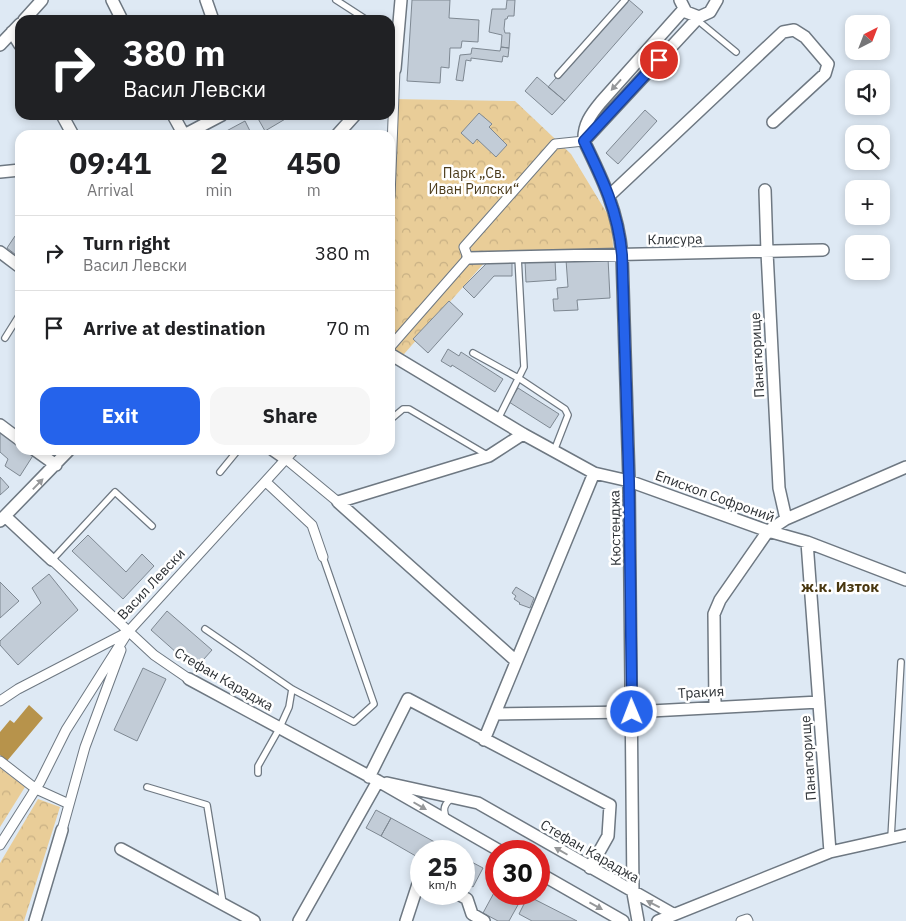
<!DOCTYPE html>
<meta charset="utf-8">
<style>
body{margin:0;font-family:"IBM Plex Sans",sans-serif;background:#f6f6f6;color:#202124;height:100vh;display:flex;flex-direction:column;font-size:19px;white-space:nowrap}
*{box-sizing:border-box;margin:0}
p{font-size:16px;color:#757577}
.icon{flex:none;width:28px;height:28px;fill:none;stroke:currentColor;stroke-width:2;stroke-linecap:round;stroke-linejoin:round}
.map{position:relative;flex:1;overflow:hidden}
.details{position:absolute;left:15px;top:130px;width:380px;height:325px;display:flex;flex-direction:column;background:#fff;border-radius:15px;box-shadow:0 2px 8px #0003}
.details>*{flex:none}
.top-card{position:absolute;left:15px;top:15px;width:380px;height:105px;border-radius:15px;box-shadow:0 2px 8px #0003;background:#202124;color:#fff;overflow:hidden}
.needle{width:32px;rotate:42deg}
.controls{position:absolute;left:845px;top:15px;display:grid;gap:10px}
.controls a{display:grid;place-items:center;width:45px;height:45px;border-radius:10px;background:#fff;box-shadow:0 2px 8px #0003;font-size:25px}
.speed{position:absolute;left:410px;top:840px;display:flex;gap:10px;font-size:25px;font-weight:700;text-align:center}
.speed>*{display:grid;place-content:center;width:65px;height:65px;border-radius:50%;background:#fff;box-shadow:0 2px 8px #0003;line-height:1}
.speed small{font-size:12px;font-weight:400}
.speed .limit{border:8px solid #d22;background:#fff;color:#111}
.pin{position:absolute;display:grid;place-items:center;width:42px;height:42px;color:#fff;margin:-21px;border:2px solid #fff;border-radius:50%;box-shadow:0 1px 5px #0007}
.me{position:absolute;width:55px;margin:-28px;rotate:359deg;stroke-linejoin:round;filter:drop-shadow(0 0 4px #0008)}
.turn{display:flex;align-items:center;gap:18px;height:105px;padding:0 25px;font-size:22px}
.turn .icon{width:65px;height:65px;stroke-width:2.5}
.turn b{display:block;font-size:35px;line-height:42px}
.eta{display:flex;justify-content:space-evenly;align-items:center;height:85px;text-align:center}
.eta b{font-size:30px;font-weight:700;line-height:35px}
.button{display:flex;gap:10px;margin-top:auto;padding:10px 25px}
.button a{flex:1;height:58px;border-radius:15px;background:#2563eb;color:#fff;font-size:20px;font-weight:700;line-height:58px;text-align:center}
.button a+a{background:#f6f6f6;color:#202124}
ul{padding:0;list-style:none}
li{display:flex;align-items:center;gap:15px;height:75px;padding:0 25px;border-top:1px solid #e0e0e0}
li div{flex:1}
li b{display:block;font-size:19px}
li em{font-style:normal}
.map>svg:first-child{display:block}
.park{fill:url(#park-crowns)}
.water{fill:#b7934b}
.building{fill:#c2ccd7;stroke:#7e8892}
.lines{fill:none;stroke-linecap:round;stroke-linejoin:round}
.service-casing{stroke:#6e7882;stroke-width:8}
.pedestrian-casing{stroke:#6e7882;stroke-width:11}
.minor-casing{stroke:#6e7882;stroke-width:14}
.service{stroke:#fff;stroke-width:5.5}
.pedestrian{stroke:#fff;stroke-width:9}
.minor{stroke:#fff;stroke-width:11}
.oneway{fill:#96989a}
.route-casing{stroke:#184099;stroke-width:12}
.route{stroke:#2563eb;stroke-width:9}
.labels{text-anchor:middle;stroke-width:5;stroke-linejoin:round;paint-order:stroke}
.park-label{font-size:14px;fill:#4c3c1c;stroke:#fff}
.street-label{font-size:14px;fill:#2d3135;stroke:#fff}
.neighbourhood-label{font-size:15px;font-weight:bold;fill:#48360e;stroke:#fff}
</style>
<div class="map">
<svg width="906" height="921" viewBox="0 0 906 921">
<defs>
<pattern id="park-crowns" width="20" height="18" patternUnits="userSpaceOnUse" patternTransform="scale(1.25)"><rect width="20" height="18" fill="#e9cd98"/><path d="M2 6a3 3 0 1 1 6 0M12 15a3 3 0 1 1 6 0" fill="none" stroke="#c8b084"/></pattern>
</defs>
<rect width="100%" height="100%" fill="#dee9f4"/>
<path class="park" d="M391,99l124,2 56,53 40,66 3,39 -129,3 -95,108z
M0,768l25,19 -25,40z
M38,799l22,8 -36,114h-24v-58z"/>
<path class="water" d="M29,705l14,13 -36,43 -7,-6v-23l10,-12 4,3z"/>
<path class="building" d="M412,0h38l-1,18 30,2 -1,22 -16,-1 -1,7h-11l-1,20 -8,-1 -1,16 -33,-2z
M507,0h8l-1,16h-6l-1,3h-2l-1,10 1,4h5l-1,15 -8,-1 1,-12 -13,-3 3,-23h14z
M625,0h4l14,12 -78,89 -17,-14z
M501,47l8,1 -1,9 -5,-1 -1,6 -31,-4v3l-5,-1 -3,21 -7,-1 4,-25 11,-1 1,-6 28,3z
M537,77l28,24 -13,14 -27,-24z
M645,110l12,11 -39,43 -12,-11z
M479,113l13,11 -3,3 18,18 -11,12 -19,-18 -4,5 -12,-11z
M256,115h36l-27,16z
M245,121l7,14h-33z
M15,236l5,4v18l-13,-10z
M608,258l2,40 -33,2 1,10 -24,1 -1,-12h5l-1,-11 11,-1 -2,-27z
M490,260l22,1v15h-18l-20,22 -11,-11z
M555,260l1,20 -30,2 -1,-21z
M449,301l14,13 -35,39 -15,-14z
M448,349l11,7 2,-4 42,27 -8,13 -43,-27 -1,2 -10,-6z
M518,388l41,26 -9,14 -41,-26z
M0,431l20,14v5h8l6,4 -14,22 -15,-10 3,-7 -8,-7z
M0,477l9,10 -9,8z
M88,535l38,37 16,-18 12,12 -31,33 -51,-48z
M49,574l29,36 -60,55 -18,-20v-4l41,-38 -9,-15z
M0,582l19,19 -19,17z
M516,587l18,11 -4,10 -11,-4 1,-1 -6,-4 2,-3 -4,-3z
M167,611l45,39 -17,19 -44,-39z
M143,668l23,11 -29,62 -23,-11z
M376,810l15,8 -10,18 -15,-8z
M391,818l60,33h-30v8l-40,-23z
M464,858l19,10 -10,19 -9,-5z
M496,889v5h28l-15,27h-11l-15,-8z
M528,896l49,25h-45l-13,-7z"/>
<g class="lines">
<defs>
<path id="service" d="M336,0l31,20
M696,19l40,33
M558,75l67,-75
M5,338l15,-24
M473,353l47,26 45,30 3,6 -14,36
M498,419l26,-52 -6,-110
M390,420l13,-11h6l78,46
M220,472l18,-22
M52,560l63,-68 37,34
M205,629l87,60 62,33 20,-18 -51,-147
M258,773v-7l21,-37 10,-22 3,-18
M147,787l60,18 16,98
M447,819c-5,-9 -3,-16 6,-21
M891,838l10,-176"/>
<path id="pedestrian" d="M390,197l5,-128
M390,347l78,-89 -4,-11 91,-103 29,-3
M286,459l52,43
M266,482l46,43 11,32
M52,560l102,95 35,24
M0,701l18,-12 110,-57 166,-182
M0,761l36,28 33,15
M62,830l23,-83 36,-97
M0,845l40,-63 26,-52 62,-98
M741,921l6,-2 1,2"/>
<path id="minor" d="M112,0l10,20
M206,0l7,20
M680,0l6,12 13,5 11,-5 7,-12
M24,20l18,-20
M12,32l8,13
M0,45l20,-21
M390,75l5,-6 6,-69
M62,115l11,20
M173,115l11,20
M184,135l38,-20
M337,135l18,-20
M584,141l115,-124
M0,172l20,-2
M765,190l2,62 12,236 7,31
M610,195l173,-163 11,-2 11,7 23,27 -3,10 -52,48
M0,252l20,15
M468,258l355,-8
M390,354l133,80 71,39 35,8 139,50 39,11 99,38
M0,425l20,15
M35,450l21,15
M273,450l13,9
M338,502l178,159
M338,502l151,-46 34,-22
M6,517l46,43
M0,521l69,-71
M807,542l23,310
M189,679l189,102 122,70
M715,706l-1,-92 6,-14 48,-69 18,-12 120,-52
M495,714l137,-2 187,-10
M484,740l110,-267
M369,777l39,-78 202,106 -2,31 -18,32
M387,783l91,20 195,111
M121,849l133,72
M539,873l84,48
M458,894l9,5 5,15 12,7
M35,921l27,-91
M299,921l79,-140
M406,921l15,-46
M638,921l-5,-28 -4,-412 -7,-226c-4,-44 -19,-75 -38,-114 -1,-16 7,-27 17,-39l83,-93
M658,921l172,-69 76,-17"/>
</defs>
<use href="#service" class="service-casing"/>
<use href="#pedestrian" class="pedestrian-casing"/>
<use href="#minor" class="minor-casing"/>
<use href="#service" class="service"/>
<use href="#pedestrian" class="pedestrian"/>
<use href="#minor" class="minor"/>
</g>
<defs><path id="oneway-solid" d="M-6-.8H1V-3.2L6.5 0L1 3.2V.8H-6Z" transform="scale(1.25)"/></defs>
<g class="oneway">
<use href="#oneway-solid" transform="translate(616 85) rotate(132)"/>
<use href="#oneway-solid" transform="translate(38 484) rotate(-46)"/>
<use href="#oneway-solid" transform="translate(420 806) rotate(30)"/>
<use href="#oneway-solid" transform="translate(561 851) rotate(-150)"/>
<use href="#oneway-solid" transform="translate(653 904) rotate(-153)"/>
<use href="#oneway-solid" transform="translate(596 906) rotate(29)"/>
</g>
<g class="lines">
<defs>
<path id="route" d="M632,712l-3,-231 -7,-226c-4,-44 -19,-75 -38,-114l75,-81"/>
</defs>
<use href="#route" class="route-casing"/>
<use href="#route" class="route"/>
</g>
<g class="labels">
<g class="park-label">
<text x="474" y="178">Парк „Св.<tspan x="474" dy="16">Иван Рилски“</tspan></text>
</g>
<g class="street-label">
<text transform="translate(675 239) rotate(-1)" y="5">Клисура</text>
<text transform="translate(757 355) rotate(-93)" y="5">Панагюрище</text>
<text transform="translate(715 496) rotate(20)" y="5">Епископ Софроний</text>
<text transform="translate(615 528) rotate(-91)" y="5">Кюстенджа</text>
<text transform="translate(151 584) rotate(-47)" y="5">Васил Левски</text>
<text transform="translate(224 679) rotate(30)" y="5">Стефан Караджа</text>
<text transform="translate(701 692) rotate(-3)" y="5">Тракия</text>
<text transform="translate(808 758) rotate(-94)" y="5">Панагюрище</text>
<text transform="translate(590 851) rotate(30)" y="5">Стефан Караджа</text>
</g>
<g class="neighbourhood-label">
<text x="840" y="592">ж.к. Изток</text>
</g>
</g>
</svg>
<div class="controls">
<a><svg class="needle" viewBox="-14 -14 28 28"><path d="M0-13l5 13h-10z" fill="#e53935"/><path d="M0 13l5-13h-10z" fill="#757577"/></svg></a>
<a><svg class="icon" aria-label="sound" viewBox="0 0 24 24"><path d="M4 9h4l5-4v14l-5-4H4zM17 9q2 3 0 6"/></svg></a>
<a><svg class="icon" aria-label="search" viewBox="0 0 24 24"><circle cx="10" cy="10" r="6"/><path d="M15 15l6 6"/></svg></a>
<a>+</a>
<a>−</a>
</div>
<div class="speed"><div>25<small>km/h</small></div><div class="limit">30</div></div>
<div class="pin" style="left:659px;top:60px;background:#d93025"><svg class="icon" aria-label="arrive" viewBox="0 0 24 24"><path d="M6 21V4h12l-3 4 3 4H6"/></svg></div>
<svg class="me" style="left:632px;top:712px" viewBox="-20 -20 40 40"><circle r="17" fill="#2563eb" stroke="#fff" stroke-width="3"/><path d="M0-11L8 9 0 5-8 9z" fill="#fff"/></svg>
<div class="top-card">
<div class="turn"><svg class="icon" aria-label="right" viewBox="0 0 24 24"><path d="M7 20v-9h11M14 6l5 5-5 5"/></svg><div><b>380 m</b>Васил Левски</div></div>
</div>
<section class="details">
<div class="eta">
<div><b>09:41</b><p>Arrival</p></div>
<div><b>2</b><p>min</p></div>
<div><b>450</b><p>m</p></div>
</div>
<ul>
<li><svg class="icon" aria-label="right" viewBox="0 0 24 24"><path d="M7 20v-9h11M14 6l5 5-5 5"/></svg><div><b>Turn right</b><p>Васил Левски</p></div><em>380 m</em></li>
<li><svg class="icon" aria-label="arrive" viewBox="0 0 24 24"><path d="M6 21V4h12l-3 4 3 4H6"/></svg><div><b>Arrive at destination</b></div><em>70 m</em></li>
</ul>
<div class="button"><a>Exit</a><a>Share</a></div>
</section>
</div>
